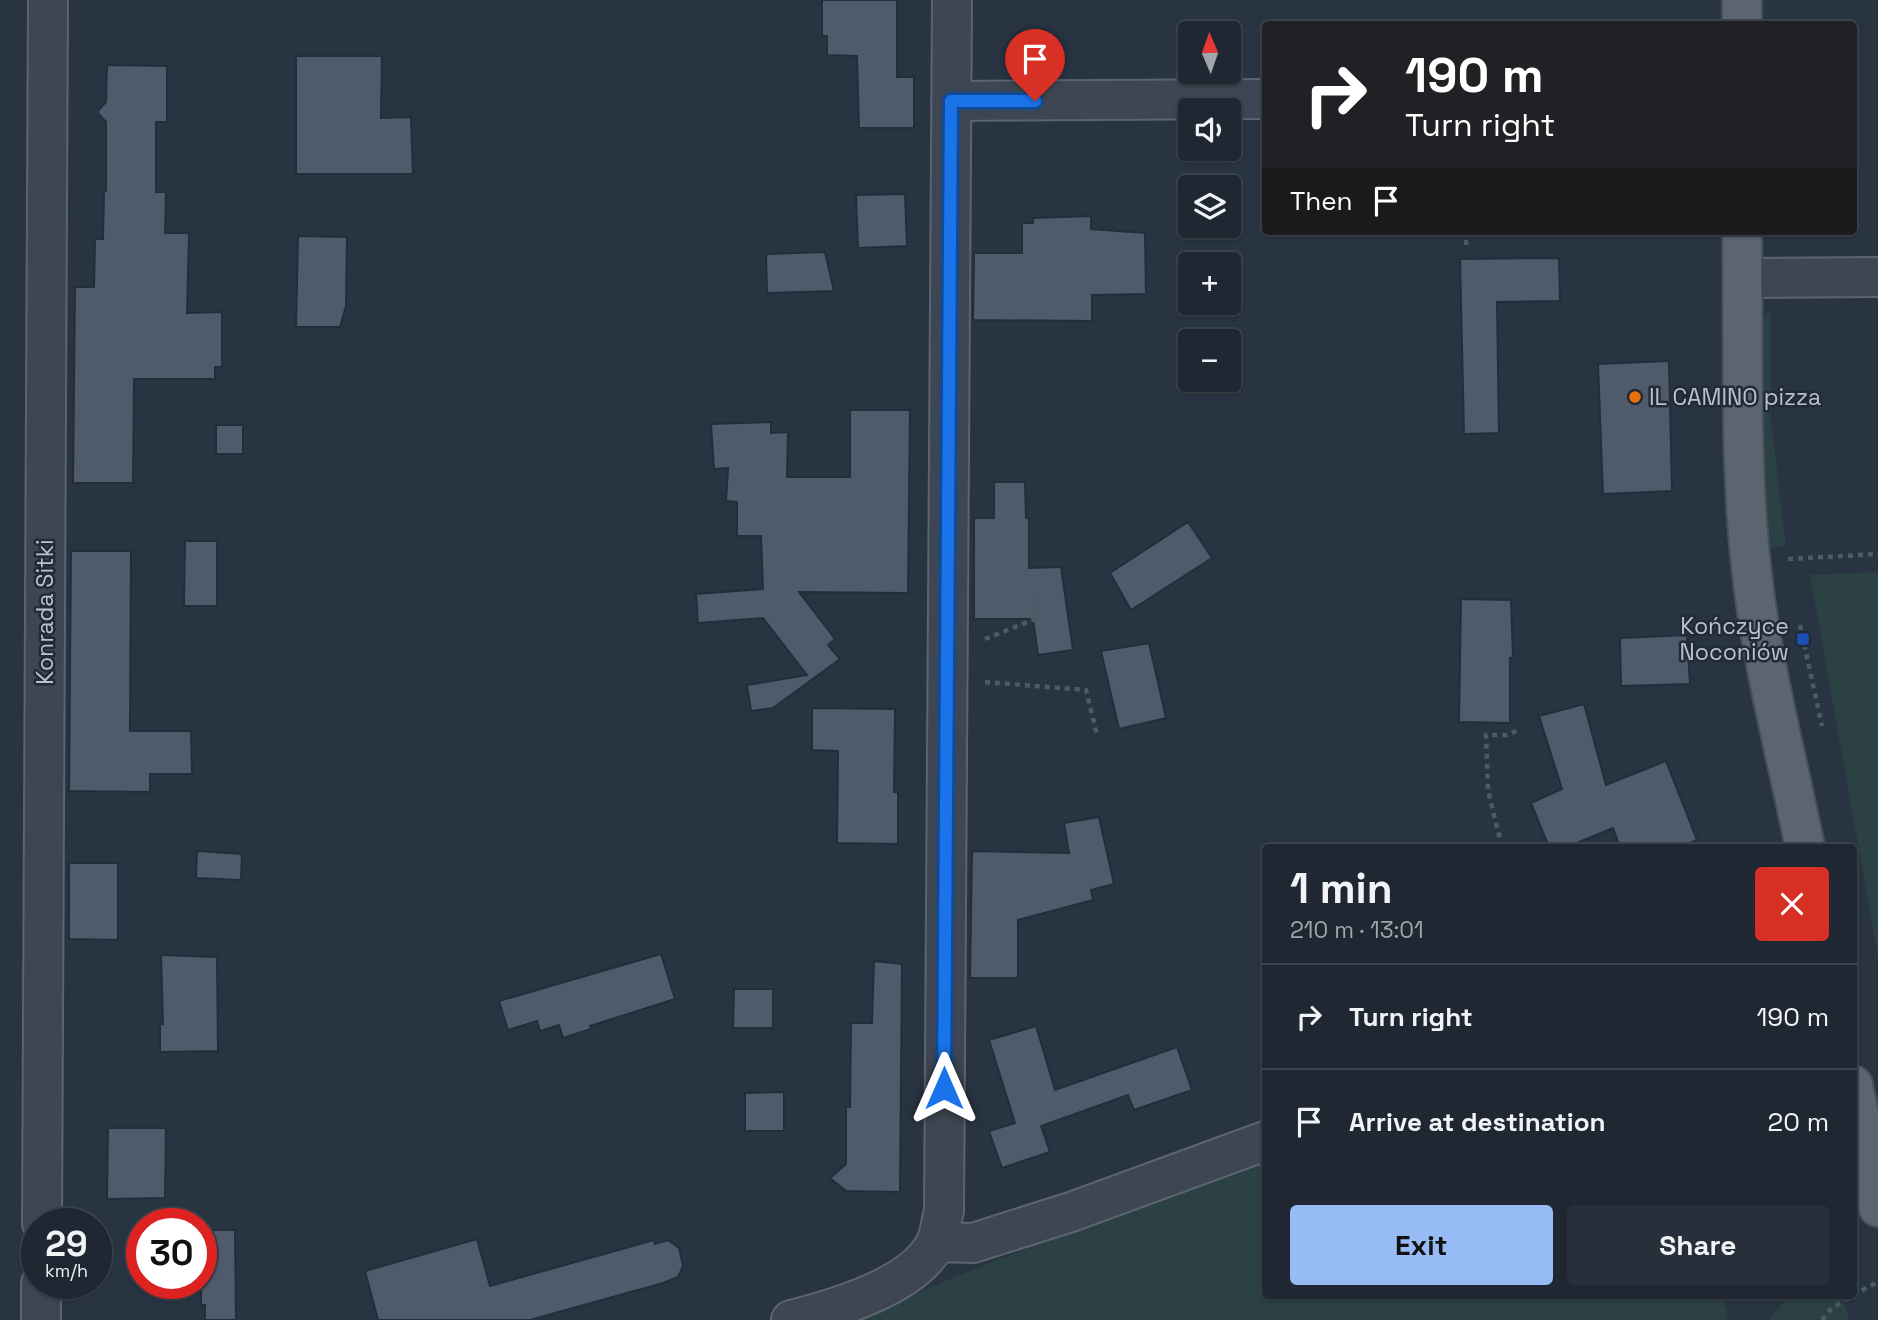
<!DOCTYPE html>
<meta charset="utf-8">
<style>
body{margin:0;font-family:"Space Grotesk",sans-serif;background:#272f3a;color:#f1f3f6;height:100vh;display:flex;flex-direction:column;font-size:26px;white-space:nowrap}
*{box-sizing:border-box;margin:0}
p{font-size:23px;color:#a1a5ac}
.icon{flex:none;width:38px;height:38px;fill:none;stroke:currentColor;stroke-width:2;stroke-linecap:round;stroke-linejoin:round}
.map{position:relative;flex:1;overflow:hidden}
.panel{position:absolute;left:1262px;top:844px;width:595px;height:455px;display:flex;flex-direction:column;background:#1f2732;border-radius:7px;box-shadow:0 2px 5px #0004,0 0 0 2px #3c444d}
.panel>*{flex:none}
.top-card{position:absolute;left:1262px;top:21px;width:595px;height:214px;border-radius:7px;box-shadow:0 2px 5px #0004,0 0 0 2px #3c444d;background:#202124;color:#fff;overflow:hidden}
.needle{width:46px;rotate:358deg}
.buttons{position:absolute;left:1178px;top:21px;display:grid;gap:14px}
.buttons a{display:grid;place-items:center;width:63px;height:63px;border-radius:7px;background:#1f2732;box-shadow:0 2px 5px #0004,0 0 0 2px #3c444d;font-size:35px}
.speed{position:absolute;left:21px;top:1208px;display:flex;gap:14px;font-size:35px;font-weight:700;text-align:center}
.speed>*{display:grid;place-content:center;width:91px;height:91px;border-radius:50%;background:#1f2732;box-shadow:0 2px 5px #0004,0 0 0 2px #3c444d;line-height:1}
.speed small{font-size:18px;font-weight:400}
.speed .limit{border:10px solid #d22;background:#fff;color:#111}
.pin{position:absolute;display:grid;place-items:center;width:60px;height:60px;color:#fff;margin:-72px -30px;border-radius:50% 50% 50% 0;rotate:-45deg;box-shadow:0 0 7px #0007}
.pin .icon{rotate:45deg}
.me{position:absolute;width:77px;margin:-38px;rotate:0deg;stroke-linejoin:round;filter:drop-shadow(0 0 5px #0008)}
.turn{display:flex;align-items:center;gap:24px;height:147px;padding:0 28px;font-size:32px}
.turn .icon{width:91px;height:91px;stroke-width:2.5}
.turn b{display:block;font-size:49px;line-height:60px}
.then{display:flex;align-items:center;height:66px;padding:0 28px;background:#0003;gap:14px;font-size:26px}
.round{display:grid;place-items:center;flex:none;width:74px;height:74px;border-radius:7px;background:#272f3a}
.overview{display:flex;align-items:center;justify-content:space-between;height:119px;padding:0 28px}
h1{font-size:42px;font-weight:800;line-height:52px}
.button{display:flex;gap:14px;margin-top:auto;padding:14px 28px}
.button a{flex:1;height:80px;border-radius:7px;background:#97bbf4;color:#111;font-size:28px;font-weight:800;line-height:80px;text-align:center}
.button a+a{background:#272f3a;color:#f1f3f6}
ul{padding:0;list-style:none}
li{display:flex;align-items:center;gap:21px;height:105px;padding:0 28px;border-top:2px solid #3c444d}
li div{flex:1}
li b{display:block;font-size:26px}
li em{font-style:normal}
.map>svg:first-child{display:block}
.green{fill:#2b4144}
.building{fill:#4f5b6b;stroke:#242d3a;stroke-width:2}
.lines{fill:none;stroke-linecap:round;stroke-linejoin:round}
.minor-casing{stroke:#5b6470;stroke-width:42}
.major-casing{stroke:#474f5c;stroke-width:42}
.path{stroke:#495e60;stroke-width:4.5;stroke-dasharray:5 5;stroke-linecap:butt}
.minor{stroke:#3d4652;stroke-width:38}
.major{stroke:#5b6572;stroke-width:38}
.route-casing{stroke:#114b97;stroke-width:18}
.route{stroke:#1a73e8;stroke-width:12}
.food-dot{fill:#e8710a;stroke:#212b38;stroke-width:2.5}
.transit-dot{fill:#1a4fb4;stroke:#212b38;stroke-width:2.5}
.labels{text-anchor:middle;stroke-width:5;stroke-linejoin:round;paint-order:stroke}
.poi-label{font-size:23px;fill:#bac1cc;stroke:#212b38;text-anchor:start}
.street-label{font-size:23px;fill:#bac1cc;stroke:#212b38}
</style>
<div class="map">
<svg width="1878" height="1320" viewBox="0 0 1878 1320">
<rect width="100%" height="100%" fill="#293443"/>
<path class="green" d="M1770,308l1,113 15,125 -18,3 -4,-89 -2,-140z
M1878,572v385l-68,-382z
M1265,1157v138h458l5,25h-877l136,-56z
M1789,1295h53l7,25h-80z"/>
<path class="building" d="M822,0h75v77h17v51h-55l-2,-72 -30,-1v-19h-5z
M296,56h86l-1,62 30,-1 2,57h-117z
M107,65l60,1v56h-11v70h10l-1,41h24l-2,80 35,-1v55h-7v12h-81l-1,104h-60l2,-196h19l1,-48h8l1,-48h2v-69l-9,-10 9,-10z
M905,194l2,52 -49,2 -2,-53z
M1091,216v13l54,4 1,61 -54,1v26l-119,-1 1,-67h48v-30h11v-5z
M298,236l49,1 -1,69 -6,21h-44z
M825,252l9,39 -67,2 -1,-39z
M1559,258l1,43 -63,1 2,131 -35,1 -4,-175z
M1669,361l3,130 -69,3 -5,-130z
M850,410h60l-2,183 -109,-1 36,47 -7,6 12,14 -67,49 -22,3 -4,-26 60,-10 -44,-57 -65,5 -2,-29 67,-5 -2,-53h-24v-34l-11,-1 2,-33 -14,1 -3,-45 60,-2v11l17,-1 -1,45h63z
M216,425h27v29h-27z
M994,482h31l1,36h3v50l32,-1 12,83 -35,5 -5,-36h-59v-101h20z
M1188,522l24,36 -81,52 -21,-37z
M185,541h32v65h-33z
M71,551h60l-1,180h61l1,43h-42v18l-81,-1z
M1461,599l50,1 2,58h-3v65l-51,-1z
M1687,635l3,49 -69,2 -1,-48z
M1149,643l17,75 -47,11 -18,-78z
M1584,704l22,81 60,-24 31,79 -17,7h-60l-7,-19 -46,19h-18l-18,-44 31,-14 -23,-73z
M812,708l83,1 -1,83h4v52l-61,-1 1,-92 -26,-1z
M1099,817l15,67 -23,6 2,10 -75,20v58h-48l2,-127 97,2 -5,-30z
M197,851l45,3 -1,26 -45,-2z
M69,863h49v77l-49,-1z
M661,954l14,45 -85,27 1,3 -28,9 -4,-13 -19,6 -3,-10 -29,9 -9,-29z
M161,955l56,2 1,94 -58,1v-28h3z
M874,961l28,3 -2,228 -54,-1 -16,-13 16,-14v-57h4l1,-84h21z
M734,989h39v39h-40z
M1036,1026l19,64 122,-43 15,43 -58,20 -6,-15 -87,31 9,26 -48,16 -13,-37 26,-8 -26,-83z
M784,1092v39h-39v-38z
M108,1128h58l-1,70 -58,1z
M201,1230h34l1,90h-31v-15h-4z
M477,1239l13,47 164,-46 1,4 13,-4 11,8 4,18 -5,11 -15,6 -133,37h-152l-13,-49z"/>
<g class="lines">
<defs>
<path id="minor" d="M951,101l314,-2
M1743,278l135,-1
M42,1223l6,-1223
M936,1242l37,1 98,-31 194,-71
M41,1320v-37
M791,1320c44,-11 123,-34 145,-77 4,-9 5,-22 8,-32l8,-1211"/>
<path id="major" d="M1742,0v24
M1742,231c2,111 -3,224 9,334 10,96 35,188 54,282
M1853,1085l25,122"/>
</defs>
<use href="#minor" class="minor-casing"/>
<use href="#major" class="major-casing"/>
<path class="path" d="M1277,231l3,2
M1466,245l1,-14
M1788,559l90,-5
M1800,625l22,101
M985,639l50,-20 1,-25
M985,682l101,8 11,45
M1502,847l-14,-56 -2,-56h21l14,-6
M1853,1295l25,-13
M1822,1320l9,-11 22,-14"/>
<use href="#minor" class="minor"/>
<use href="#major" class="major"/>
</g>
<g class="lines">
<defs>
<path id="route" d="M944,1088l7,-987h84"/>
</defs>
<use href="#route" class="route-casing"/>
<use href="#route" class="route"/>
</g>
<circle class="food-dot" cx="1635" cy="397" r="7"/>
<rect class="transit-dot" x="1796" y="632" width="14" height="14" rx="3.5"/>
<g class="labels">
<g class="poi-label">
<text x="1649" y="405">IL CAMINO pizza</text>
<text x="1789" y="634" text-anchor="end">Kończyce<tspan x="1789" dy="26">Noconiów</tspan></text>
</g>
<g class="street-label">
<text transform="translate(45 612) rotate(-90)" y="8">Konrada Sitki</text>
</g>
</g>
</svg>
<div class="buttons">
<a><svg class="needle" viewBox="-14 -14 28 28"><path d="M0-13l5 13h-10z" fill="#e53935"/><path d="M0 13l5-13h-10z" fill="#a1a5ac"/></svg></a>
<a><svg class="icon" aria-label="sound" viewBox="0 0 24 24"><path d="M4 9h4l5-4v14l-5-4H4zM17 9q2 3 0 6"/></svg></a>
<a><svg class="icon" aria-label="layers" viewBox="0 0 24 24"><path d="M12 4l9 5-9 5-9-5zM3 14l9 5 9-5"/></svg></a>
<a>+</a>
<a>−</a>
</div>
<div class="speed"><div>29<small>km/h</small></div><div class="limit">30</div></div>
<div class="pin" style="left:1035px;top:101px;background:#d93025"><svg class="icon" aria-label="arrive" viewBox="0 0 24 24"><path d="M6 21V4h12l-3 4 3 4H6"/></svg></div>
<svg class="me" style="left:944px;top:1088px" viewBox="-20 -20 40 40"><path d="M0-17L14 15 0 8-14 15z" fill="#1a73e8" stroke="#fff" stroke-width="4"/></svg>
<div class="top-card">
<div class="turn"><svg class="icon" aria-label="right" viewBox="0 0 24 24"><path d="M7 20v-9h11M14 6l5 5-5 5"/></svg><div><b>190 m</b>Turn right</div></div>
<div class="then">Then<svg class="icon" aria-label="arrive" viewBox="0 0 24 24"><path d="M6 21V4h12l-3 4 3 4H6"/></svg></div>
</div>
<section class="panel">
<div class="overview"><div><h1>1 min</h1><p>210 m · 13:01</p></div><a class="round" style="background:#d93025;color:#fff"><svg class="icon" aria-label="close" viewBox="0 0 24 24"><path d="M6 6l12 12M18 6L6 18"/></svg></a></div>
<ul>
<li><svg class="icon" aria-label="right" viewBox="0 0 24 24"><path d="M7 20v-9h11M14 6l5 5-5 5"/></svg><div><b>Turn right</b></div><em>190 m</em></li>
<li><svg class="icon" aria-label="arrive" viewBox="0 0 24 24"><path d="M6 21V4h12l-3 4 3 4H6"/></svg><div><b>Arrive at destination</b></div><em>20 m</em></li>
</ul>
<div class="button"><a>Exit</a><a>Share</a></div>
</section>
</div>
